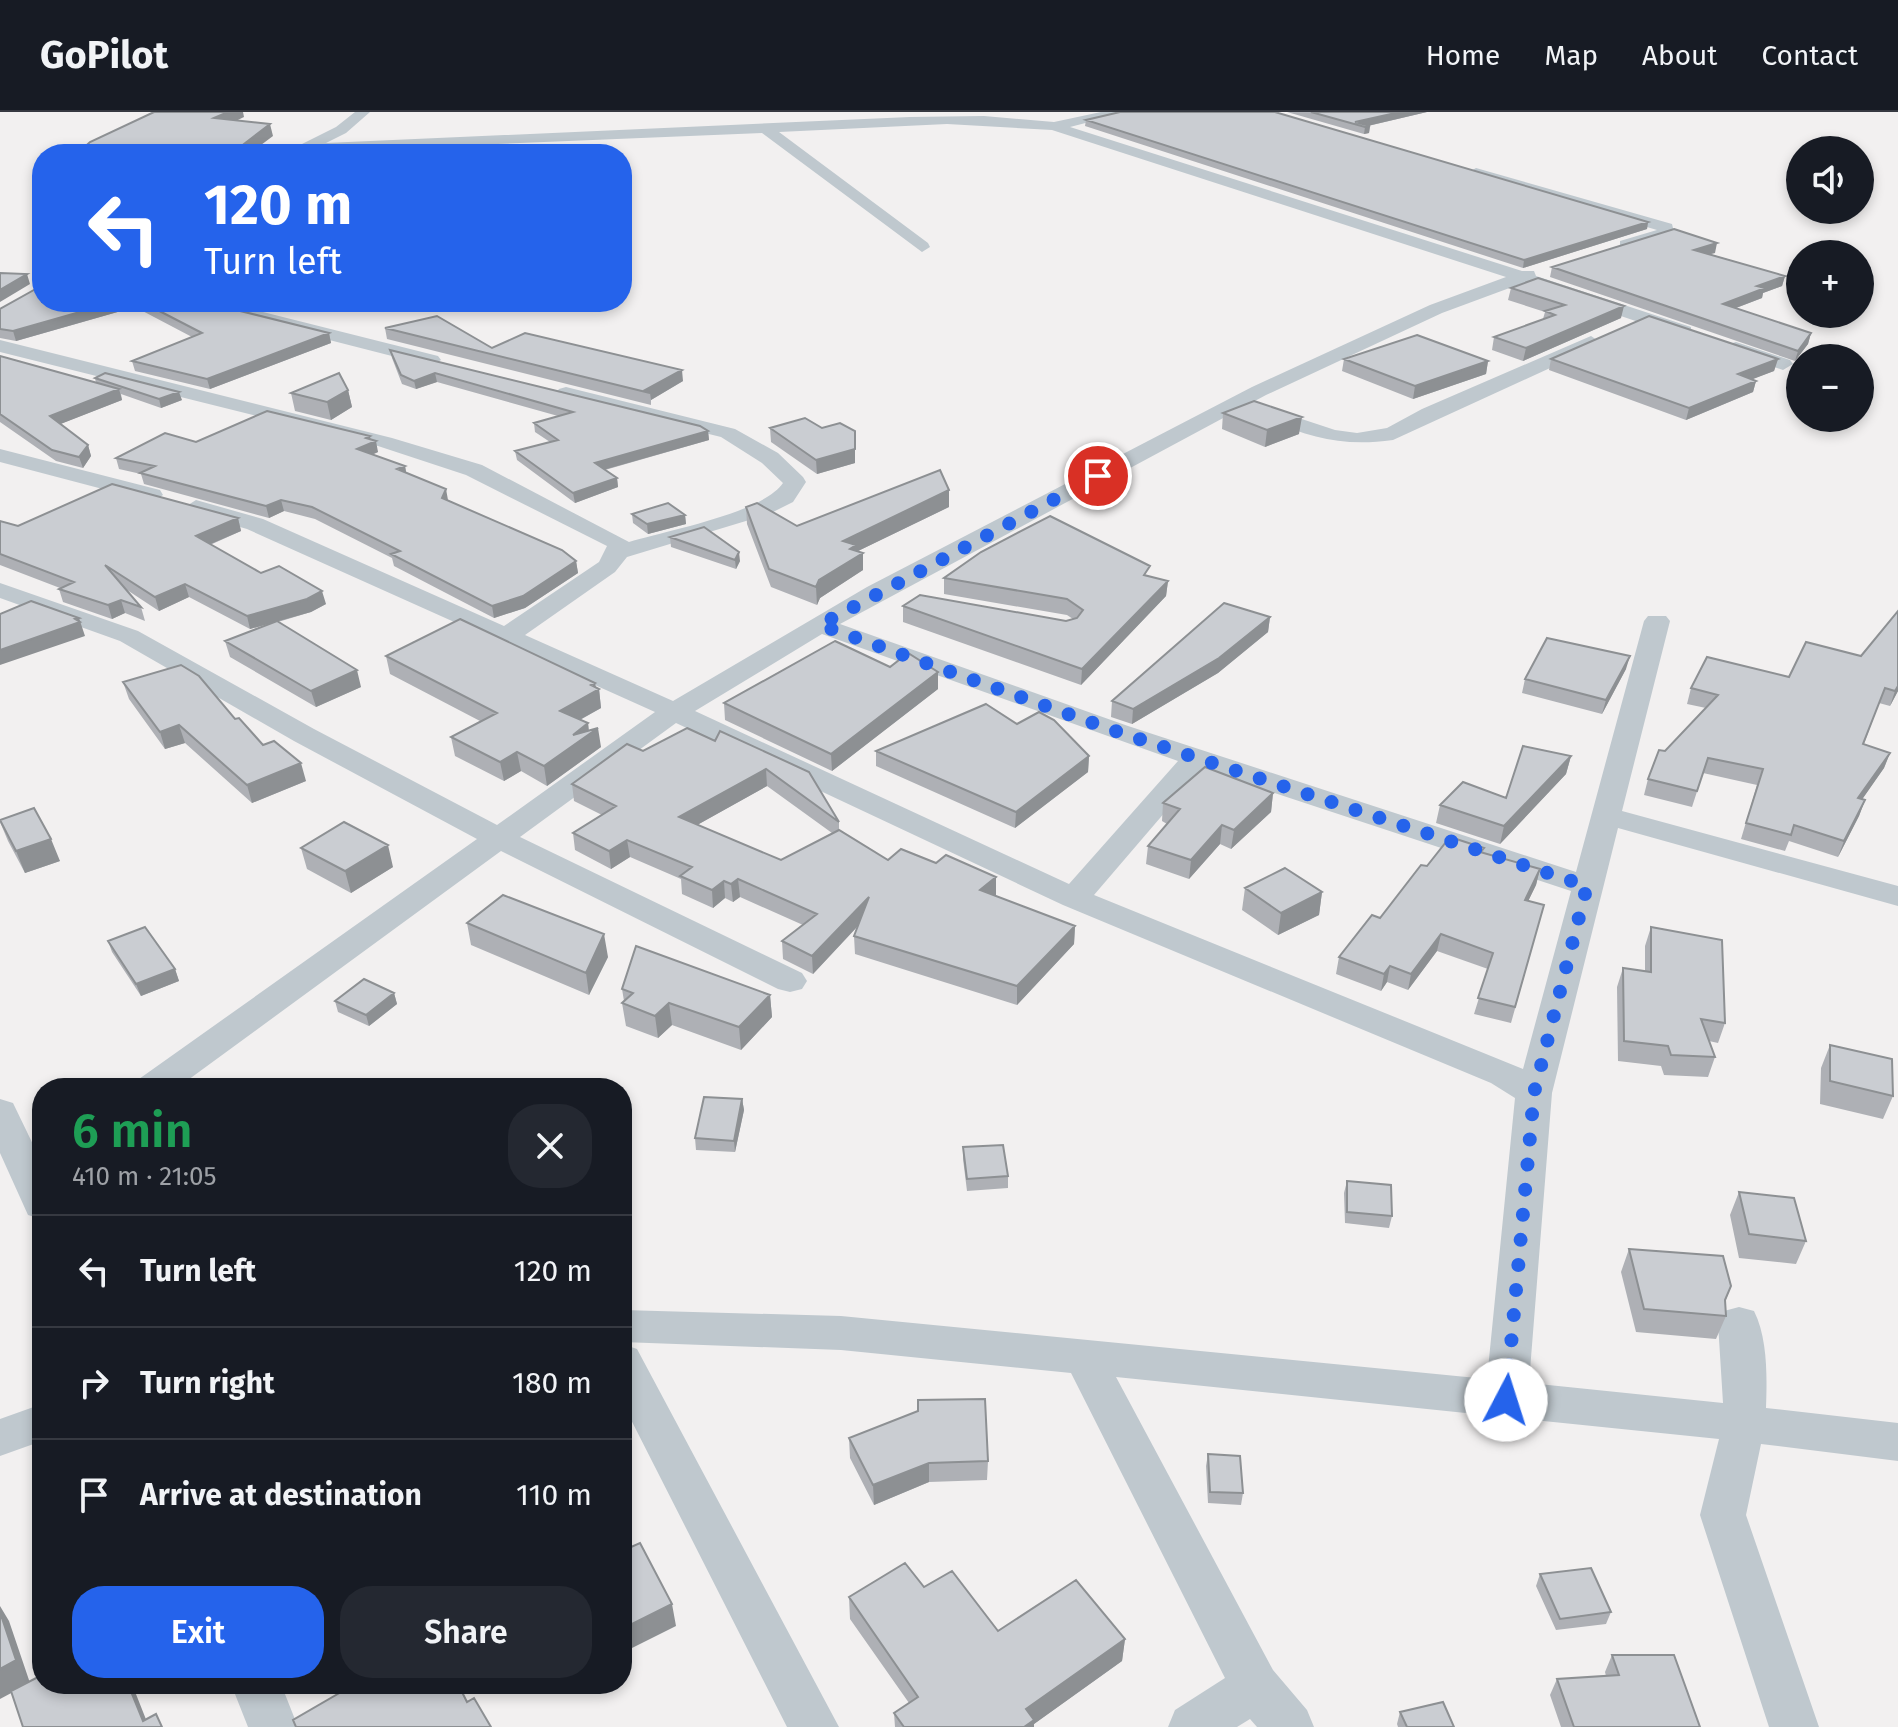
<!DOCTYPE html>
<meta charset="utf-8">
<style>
body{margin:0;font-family:"Fira Sans",sans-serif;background:#242831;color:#f1f3f6;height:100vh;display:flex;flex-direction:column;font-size:30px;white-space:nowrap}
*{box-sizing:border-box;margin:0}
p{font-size:26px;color:#9ea1a6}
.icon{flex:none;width:44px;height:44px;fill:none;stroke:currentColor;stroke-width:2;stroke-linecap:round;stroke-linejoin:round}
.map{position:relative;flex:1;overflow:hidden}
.drawer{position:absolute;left:32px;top:966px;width:600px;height:616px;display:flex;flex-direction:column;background:#171b24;border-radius:32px;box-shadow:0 4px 12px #0003}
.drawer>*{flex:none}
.banner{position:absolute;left:32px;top:32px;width:600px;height:168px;border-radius:32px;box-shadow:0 4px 12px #0003;background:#2563eb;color:#fff;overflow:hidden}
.buttons{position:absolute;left:1786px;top:24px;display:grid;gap:16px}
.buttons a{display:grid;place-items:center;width:88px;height:88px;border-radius:50%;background:#171b24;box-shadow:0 4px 12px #0003;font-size:40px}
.pin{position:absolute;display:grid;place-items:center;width:68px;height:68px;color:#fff;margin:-34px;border:4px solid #fff;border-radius:50%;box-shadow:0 2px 8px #0007}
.me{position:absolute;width:88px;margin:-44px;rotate:5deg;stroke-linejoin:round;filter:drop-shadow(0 0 6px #0008)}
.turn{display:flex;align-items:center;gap:28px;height:168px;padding:0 40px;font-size:36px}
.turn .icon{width:104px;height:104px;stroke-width:2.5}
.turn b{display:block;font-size:56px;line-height:68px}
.round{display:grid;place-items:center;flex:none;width:84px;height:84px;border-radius:32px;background:#242831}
.headline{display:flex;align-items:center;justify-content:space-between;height:136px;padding:0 40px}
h1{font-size:48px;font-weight:600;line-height:60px;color:#1e9e55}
.cta{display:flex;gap:16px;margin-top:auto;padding:16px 40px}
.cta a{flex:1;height:92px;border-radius:32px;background:#2563eb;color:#fff;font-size:32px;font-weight:600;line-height:92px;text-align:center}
.cta a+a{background:#242831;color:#f1f3f6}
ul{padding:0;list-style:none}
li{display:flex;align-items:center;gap:24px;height:112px;padding:0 40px;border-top:2px solid #363941}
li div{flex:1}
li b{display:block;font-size:30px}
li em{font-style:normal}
header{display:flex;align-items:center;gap:48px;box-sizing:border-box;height:112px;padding:0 40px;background:#171b24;border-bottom:2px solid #363941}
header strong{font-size:38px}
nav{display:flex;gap:44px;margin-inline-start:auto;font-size:28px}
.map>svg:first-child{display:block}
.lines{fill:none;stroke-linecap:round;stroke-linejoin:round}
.minor{fill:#bfc8ce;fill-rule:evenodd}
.wall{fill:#aeb0b5;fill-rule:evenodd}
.shaded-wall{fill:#8d9093}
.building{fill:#cacdd2;stroke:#8d9093;stroke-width:2}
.route{stroke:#2563eb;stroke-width:14;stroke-dasharray:0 25.2}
</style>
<header>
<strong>GoPilot</strong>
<nav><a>Home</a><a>Map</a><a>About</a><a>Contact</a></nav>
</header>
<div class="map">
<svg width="1898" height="1615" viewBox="0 0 1898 1615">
<rect width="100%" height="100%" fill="#f2f0f0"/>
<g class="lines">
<path class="minor" d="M355,0h15l-24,21 -20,10 584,-26 74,-1 70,6 47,-10h27l-58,15 452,144h12l2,5 155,51v8h-14l-154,-52 -81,30 -176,82 -426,229 288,102 448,146 68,-251 4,-5h18l4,5 -48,190 276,75v20l-280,-78 -66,265 -23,290 194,20 -5,-80 6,-12 15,-4 15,4c14,28 13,67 12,97l132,15v38l-137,-17 -15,71 73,212h-50l-69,-212 19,-76 -603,-62 157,293 34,40 7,17h-57l-7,-8 -13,8h-69l7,-17 50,-32 -154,-305 -230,-23 -219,-8v-32l219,6 646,63 28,-281 -24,-15 -428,-178 -387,-182 -156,114 282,136 5,8 -5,8 -12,3 -12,-3 -277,-138 -324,237h-43l5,-9 338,-240 -183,-98 -174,-100 -120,-43v-15l138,48 176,98 183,96 158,-113 -408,-183 -59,-17 -3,-5 11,-7 67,19 241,107 95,-64 8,-16 -141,-71 -88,-29 -378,-94v-12l392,98 90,27 147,77c36,-11 134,-29 154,-59l-21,-20 -41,-26 -162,-40 -3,-4 3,-4 7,-2 169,42 43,24 25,24 3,5 -13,20 -24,12 -142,43 -12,15 -90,63 148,66 194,-114 385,-200 178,-82 76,-28 -454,-147 -105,-6 -168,8 149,111 2,4 -8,5 -160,-119 -461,19 -7,-4 42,-21zM822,522l356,127 -109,123 -374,-173zM1202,657l369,122 -48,178 -429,-174z
M1476,56l196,56 2,8 -42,17h-12v-8l37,-11 -186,-55 -2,-3z
M193,190h30l215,54 3,4 -10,6 -235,-60z
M1591,224l9,6 -2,4 -205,94c-58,8 -87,-6 -141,-25l-3,-4 10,-6 76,25 22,3 30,-5 35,-19z
M1736,230l54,18 3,4 -10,6 -54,-18v-8z
M0,337l160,41 3,5 -11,7 -152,-40z
M0,987l13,4 29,60v56l-14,-4 -28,-62z
M622,1232l15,5 202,378h-52l-165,-325z
M42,1292v37l-42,15v-37z
M231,1572h50l17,43h-50z"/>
</g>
<path class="wall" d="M1287,0h140l-59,14h2l-1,7 -5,1z
M1086,8l562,102 -1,7 -124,39 -438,-142z
M1715,141l-5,1 75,22 -3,10 -19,7 -1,5 -26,10 75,25 -3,11 -13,17 -245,-84 2,-10z
M1511,176l110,30 -98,43 -31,-11 2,-13 49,-18 2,-7 -37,-12z
M42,190h162l125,31 2,10 -121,46 -75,-18 -3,-10 60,-24 -57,-30 -119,34 -16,-3v-29z
M236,190h36l2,9z
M385,216l107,20 191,33 -32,19v5l-264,-66z
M390,238l318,81 1,9 -104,30 12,8 1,9 -43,16 -58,-43 -2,-9 35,-9 -15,-10 -1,-9 24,-7 -121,-34 -21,7 -14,-5 -10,-26z
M0,244l96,27 -1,-5 87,22 -21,8 -40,-14 1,6 -62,24 28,21 3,11 -8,12 -27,-7 -56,-39z
M1344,247l144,2 -2,13 -73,25 -71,-28z
M1551,247h227l-4,12 -22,8 4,2 -3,11 -67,28 -137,-50z
M348,278l4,17 -21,13 -36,-9 -4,-18z
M1223,301l76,21 -34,13 -43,-18z
M770,316l85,35 -38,11 -46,-32z
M370,327l8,13 -6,3 33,11 1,7 42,27 128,61 2,12 -53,35 -31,10 -100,-52 -2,-8 -77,-39 -31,-8 -15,7 -125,-34 -3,-10 -22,-5 -3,-11z
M746,395l51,19 152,-19 -91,44 5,19 -43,28 -3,7 -46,-18 -24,-63z
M632,402l53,1 1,9 -38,10 -15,-11z
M238,406l3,13 -31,14 51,28 65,31 -15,8 -33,10 83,65 -45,20 -86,-50 -5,-16 43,-17 -18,5 -61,-32 -30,14 -35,-23 17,19 4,14 -20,-8 -13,6 -49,-17 -4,-13 1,-1 -60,-23v-44l18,5z
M670,425l70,24 -4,8 -65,-22z
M1149,464l19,5 -2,15 -85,89 -178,-63v-16l163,15 7,-2 -6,-4 -123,-21v-16z
M1898,499v80l-8,15 -11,-3 -15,41 26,9 -6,15 -22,31 3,1 -6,16 -21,41 -49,-16 -4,10 -44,-12 16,-54 -54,-12 -11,34 -48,-12 4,-16 17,-28 41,-43 -19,-4 4,-16 98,-11 72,-21z
M1270,505l-2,15 -50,41 -86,51 -21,-7 1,-16z
M386,544l210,32 3,1 2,19 -21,12 8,3 1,8 12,16 -54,39 -26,-15 -17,10 -49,-25 -4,-19 29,-16 -90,-47z
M890,555l48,5v17l-106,82 -107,-51 -1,-17z
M1626,557l-24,45 -80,-21 3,-14z
M123,570l112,37 28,26 43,36 -54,22 -67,-60 -20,6 -36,-50z
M1017,612l72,32 -1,16 -73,56 -139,-62v-15z
M720,619l119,91v8l49,30 48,3 60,14v18l-2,1 81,30 -1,18 -57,61 -162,-51 -1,-18 4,-10 -45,48 -30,-15 -1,-18 21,-16 -63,-28 -7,5 -8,-4 -12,10 -31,-14 -1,-15 -51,-22 -19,12 -36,-19 -2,-17 29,-18 -28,-14 -2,-17 71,-33 72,-10zM767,674l65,47 -51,27 -84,-35z
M1571,644l-5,18 -66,70 -64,-21 4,-18 66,-7z
M1273,681l-2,19 -40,37 -11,-5 -31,35 -43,-15 2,-18 19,-22 -5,-3 1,-18z
M0,710l60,39 -35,12 -17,-32z
M301,736l92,19 -42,26 -44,-24z
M1484,736l-1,5 57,16 -4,16 -8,16 16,4 -33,118 -37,-9 14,-45 -51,-18 -29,39 -21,-8 -6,9 -45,-17 3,-17 41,-39 47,-52z
M1245,776l77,4 -3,23 -41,20 -36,-25z
M467,811l141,34 -19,38 -118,-50z
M1651,815l74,96 -7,20 -9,-2 6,16 -7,20 -44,-2 -3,-9 -43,-5 -1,-74 6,-19 22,3v-25z
M108,829l67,28 4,12 -38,15 -29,-44z
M622,877l148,6 2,22 -31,33 -69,-25 -14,13 -32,-12 -4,-23 2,-2z
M394,881l3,11 -28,22 -31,-14 -3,-11z
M1830,933l63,51 -10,23 -63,-15 1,-36z
M742,987l2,11 -9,42 -39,-2 -1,-12z
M963,1035l45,29v12l-41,3 -4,-32z
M1347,1069l45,35 -3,12 -44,-5 -1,-30z
M1739,1080l67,49 -10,23 -57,-6 -9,-43z
M1629,1137l102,37 -6,16 1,14 -10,23 -80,-7 -15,-60z
M849,1326l139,23 -1,19 -58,2 -55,23 -24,-47z
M1208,1342l35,39 -2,12 -33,-2 -2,-37z
M1540,1462l71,38 -5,12 -50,6 -20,-44z
M924,1475l74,44 127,8 -3,22 -88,63v3h-139l-1,-14 15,-10 -59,-84 -1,-22z
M1612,1543l88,72h-139l-11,-32 7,-16 49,-3 -1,-4z
M1400,1600l54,15h-56l-1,-3z"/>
<path class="shaded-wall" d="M228,0h15l1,5 -27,13 -3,-12z
M1400,0h27l-64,15 -8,-5z
M270,12l3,12 -24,18h-18z
M1370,14l-1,7 -5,1 1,-7z
M1648,110l-1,7 -124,39 1,-8z
M1717,131l-2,10 -23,6 2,-9z
M27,162l3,10 -30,18v-12z
M1785,164l-3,10 -19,7 -1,5 -42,16 3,-10 34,-18z
M115,190h19l1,5 -119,34 -3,-10z
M1624,194l-3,12 -98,43 3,-13z
M329,221l2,10 -121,46 -3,-10z
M1811,221l-3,11 -13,17 3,-10z
M1778,247l-4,12 -39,15 3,-12z
M1488,249l-2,13 -73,25 2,-13z
M682,258l1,11 -32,19 -1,-7 -5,-3z
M435,261l2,9 -21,7 -2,-8z
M1756,269l-3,11 -67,28 3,-12z
M119,277l3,11 -69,27 -3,-11z
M348,278l4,17 -21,13 -4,-18z
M179,280l3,8 -21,8 -2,-9z
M1302,305l-3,17 -34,13 2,-17z
M708,319l1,9 -113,32 -1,-9z
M855,319v32l-38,11 -1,-14z
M370,324l1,7 5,-2 2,11 -19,8 -2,-11 9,-11z
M88,333l3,11 -8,12 -4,-11z
M405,354l2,11 -10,-8z
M617,366l1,9 -43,16 -2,-10z
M446,377l2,11 -6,-2z
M949,378v17l-93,45 7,1v17l-43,28 -3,7 -1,-18 27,-46z
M281,388l3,11 -15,7 -3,-12z
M685,403l1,9 -38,10 -1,-10z
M238,406l3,13 -42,18 -3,-13z
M739,440l1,9 -4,8 -1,-9z
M576,449l2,12 -53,35 -31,10 -2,-12z
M1168,469l-2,15 -85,89 1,-16z
M185,472l4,13 -30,14 -4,-14z
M322,479l4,13 -15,8 -61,17 -3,-13z
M121,488l4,13 -13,6 -4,-14z
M1270,505l-2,15 -50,41 -86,51 1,-15z
M79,506l6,18 -85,29v-15z
M1630,544l-4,13 -24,45 4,-14z
M357,558l4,17 -45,20 -5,-16z
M938,560v17l-106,82 -1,-17z
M595,571l2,8 2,-2 2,19 -38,21 -3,-18z
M1898,574v5l-8,15 5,-15z
M588,611l1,11 9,-6 3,19 -54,39 -3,-20 29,-31z
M179,613l6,18 -20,6 -5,-17z
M517,640l4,19 -17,10 -4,-19z
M1890,641l-6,15 -32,46 6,-16z
M1089,644l-1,16 -73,56 1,-16z
M1571,644l-5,18 -66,70 4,-18z
M301,651l5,18 -54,22 -5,-18z
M766,657l1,17 -86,48 -2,-17z
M1273,681l-2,19 -40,37 3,-19z
M1865,688l-6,16 -21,41 6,-16z
M1222,713l-2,19 -31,35 2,-19z
M51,727l9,22 -35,12 -9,-22z
M627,728l3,17 -19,12 -2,-18z
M388,733l5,22 -42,26 -6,-22z
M1540,757l-4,16 -15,31 4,-16z
M996,765v18l-16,13v-18z
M738,767l2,18 -7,5 -2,-18z
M724,769l1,17 -12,10 -1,-18z
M1322,780l-3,23 -41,20 3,-22z
M869,785v17l-56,60 -1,-18z
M1075,814l-1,18 -57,61v-19z
M604,822l4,23 -19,38 -3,-22z
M1441,822l-4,17 -29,39 3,-16z
M1390,854l-3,16 -6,9 3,-17z
M175,857l4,12 -38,15 -5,-12z
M394,881l3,11 -28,22 -3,-11z
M770,883l2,22 -31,33 -2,-23z
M669,891l3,22 -14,13 -3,-22z
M742,987l2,11 -9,42 -1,-11z
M629,1005l2,12 -9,29v-17z
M929,1351v19l-55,23 -1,-20z
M672,1492l4,22 -54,27v-24z
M0,1494l9,15 21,62 -30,16z
M1125,1527l-3,22 -88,63v3h-10l2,-18z
M128,1572h4l17,43 -6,-6z"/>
<path class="building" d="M154,0h74l-14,6 56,6 -39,30h-154l13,-12z
M1120,0h155l373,110 -124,38 -438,-140z
M1311,0h89l-45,10 15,4 -5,1z
M1674,117l43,14 -23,7 91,26 -28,10 8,2 -42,16 88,29 -13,18 -246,-84z
M0,161l27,1 -27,16z
M42,164v26h73l-102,29 -13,-2v-20l41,-23z
M1538,166l86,28 -98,42 -32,-11 61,-22 -10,-4 20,-6 -54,-17z
M142,190h62l125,31 -122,46 -75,-18 70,-28z
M437,204l55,32 33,-15 157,37 -37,20 5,3 -265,-65z
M1649,204l129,43 -40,15 18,7 -67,27 -138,-49z
M1417,223l71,26 -73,25 -71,-27z
M390,238l310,76 8,5 -113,32 22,15 -44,15 -58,-42 43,-11 -24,-17 39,-11 -138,-39 -21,8 -13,-6z
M0,244l119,33 -69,27 38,29 -9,12 -27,-7 -52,-36z
M105,261l74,19 -20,7 -64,-21z
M339,261l9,17 -21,12 -36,-9z
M1254,289l48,16 -35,13 -44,-17z
M267,299l103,25 -4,2 10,3 -19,8 48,17 -8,3 49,20 -4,9 120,52 14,11 -53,35 -31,10 -101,-52 9,-3 -88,-44 -31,-7 -15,6 -126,-33 15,-7 -39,-8 49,-25 31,9z
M805,306l17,10 18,-5 15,8v18l-39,11 -46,-32z
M940,358l9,20 -106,51 13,4 -6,4 13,4 -44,27 -3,7 -47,-18 -23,-62 11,-4 40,23z
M112,372l126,34 -42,18 65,37 18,-7 43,25 -15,8 -60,17 -62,-32 -30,13 -50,-32 36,42 -20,-7 -13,5 -49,-16 15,-7 -74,-28v-33l18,5z
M668,391l17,12 -38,9 -15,-10z
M1050,404l100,50 -6,9 24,6 -86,88 -179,-63 17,-11 146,26 11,-3 6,-8 -16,-11 -123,-21 37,-26z
M704,415l35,25 -4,8 -65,-23z
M31,489l48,17 -4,1 5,3 -80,28v-36z
M1224,491l46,14 -51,41 -86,51 -21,-8z
M1898,499v75l-3,5 -10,-3 -22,56 27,9 -32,45 7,2 -21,41 -50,-16 -3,10 -45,-12 17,-54 -55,-11 -11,33 -49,-12 11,-29 6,1 53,-56 -27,-7 16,-31 82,20 17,-35 55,14z
M460,507l135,64 -4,2 8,4 -39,22 28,12 -15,12 25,-7 -54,38 -27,-14 -17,10 -49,-25 46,-24 -111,-57z
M277,509l80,49 -46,21 -86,-50z
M1547,526l83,18 -24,44 -81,-21z
M835,529l55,26 18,-14 30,19 -107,82 -107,-51z
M181,553l18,11 36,43 4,-1 24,27 11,-4 27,22 -54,22 -68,-60 -19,7 -37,-50z
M986,592l31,20 22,-12 15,8 35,36 -73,56 -140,-61z
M687,616l28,13 5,-10 89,41 30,50 -73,-53 -87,48 102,43 58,-30 49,30 13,-11 35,14 10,-8 50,22 -16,13 95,36 -58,60 -163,-50 15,-39 -57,59 -30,-15 35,-27 -79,-35 -7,5 -7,-3 -12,9 -32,-14 12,-9 -65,-27 -18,11 -36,-18 43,-27 -44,-22 55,-40 16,7z
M1523,634l48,10 -67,70 -64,-21 23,-23 43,16z
M1205,655l68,26 -39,37 -12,-5 -31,35 -43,-14 32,-37 -17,-6z
M34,696l17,31 -35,12 -16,-31z
M344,710l44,23 -43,26 -44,-23z
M1450,725l34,11 -4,4 60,17 -15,31 19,5 -29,102 -37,-9 15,-45 -52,-19 -30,40 -21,-8 -6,8 -45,-17 33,-42 8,3 41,-53 6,1z
M1285,756l37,24 -41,21 -36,-25z
M503,783l101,39 -18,39 -119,-50z
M145,815l30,42 -39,15 -28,-43z
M1651,815l71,13 3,83 -24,-4 14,38 -44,-2 -3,-9 -44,-5 -1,-73 28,4z
M636,834l134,49 -31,32 -70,-24 -14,13 -33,-13 11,-10 -11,-4z
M364,867l30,14 -28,22 -31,-14z
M1830,933l62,14 1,37 -63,-15z
M704,985l38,2 -8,42 -39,-3z
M622,1005h7l-7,24z
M1003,1033l5,31 -41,3 -4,-32z
M1347,1069l44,4 1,31 -45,-4z
M1739,1080l55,6 12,43 -57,-7z
M1629,1137l94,7 8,30 -6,14 1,16 -82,-7z
M985,1287l3,62 -59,2 -56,22 -24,-47 69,-27v-11z
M1208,1342l32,2 3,37 -33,-1z
M640,1431l32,61 -50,25v-78z
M905,1451l19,24 28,-16 46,60 78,-51 49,59 -99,70 8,11 -10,7h-120l-10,-14 24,-16 -69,-100z
M1591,1456l20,44 -51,7 -20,-45z
M0,1500l16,48 -16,9z
M1612,1543h62l26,72h-126l-17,-48 62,-4z
M42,1563v9h86l15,37 13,-7 6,13h-139l-12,-36z
M355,1572h103l9,18 7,-4 17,29h-195l-3,-7z
M1443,1590l11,25h-47l-7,-15z"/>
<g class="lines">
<path class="route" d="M1098,364l-278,149 298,107 469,154 -53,207 -28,307"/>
</g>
</svg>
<div class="buttons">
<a><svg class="icon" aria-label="sound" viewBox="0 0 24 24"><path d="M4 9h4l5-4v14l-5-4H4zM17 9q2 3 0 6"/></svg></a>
<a>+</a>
<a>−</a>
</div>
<div class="pin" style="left:1098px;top:364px;background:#d93025"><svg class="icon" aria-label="arrive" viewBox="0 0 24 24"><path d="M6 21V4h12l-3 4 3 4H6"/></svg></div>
<svg class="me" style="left:1506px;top:1288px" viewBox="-20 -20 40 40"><circle r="19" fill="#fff"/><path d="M0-13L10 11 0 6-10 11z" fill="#2563eb"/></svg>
<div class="banner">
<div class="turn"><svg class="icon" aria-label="left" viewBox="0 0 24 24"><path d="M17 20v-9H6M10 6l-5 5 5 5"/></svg><div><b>120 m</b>Turn left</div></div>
</div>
<section class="drawer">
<div class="headline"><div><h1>6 min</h1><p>410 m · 21:05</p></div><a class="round"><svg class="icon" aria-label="close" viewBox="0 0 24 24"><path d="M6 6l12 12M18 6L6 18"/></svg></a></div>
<ul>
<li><svg class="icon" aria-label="left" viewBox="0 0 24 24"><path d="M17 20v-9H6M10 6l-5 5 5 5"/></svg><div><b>Turn left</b></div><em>120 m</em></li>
<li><svg class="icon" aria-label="right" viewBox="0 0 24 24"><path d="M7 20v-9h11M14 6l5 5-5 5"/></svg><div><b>Turn right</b></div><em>180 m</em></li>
<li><svg class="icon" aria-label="arrive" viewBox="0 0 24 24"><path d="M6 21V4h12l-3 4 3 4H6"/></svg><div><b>Arrive at destination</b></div><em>110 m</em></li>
</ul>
<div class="cta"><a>Exit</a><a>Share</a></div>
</section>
</div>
